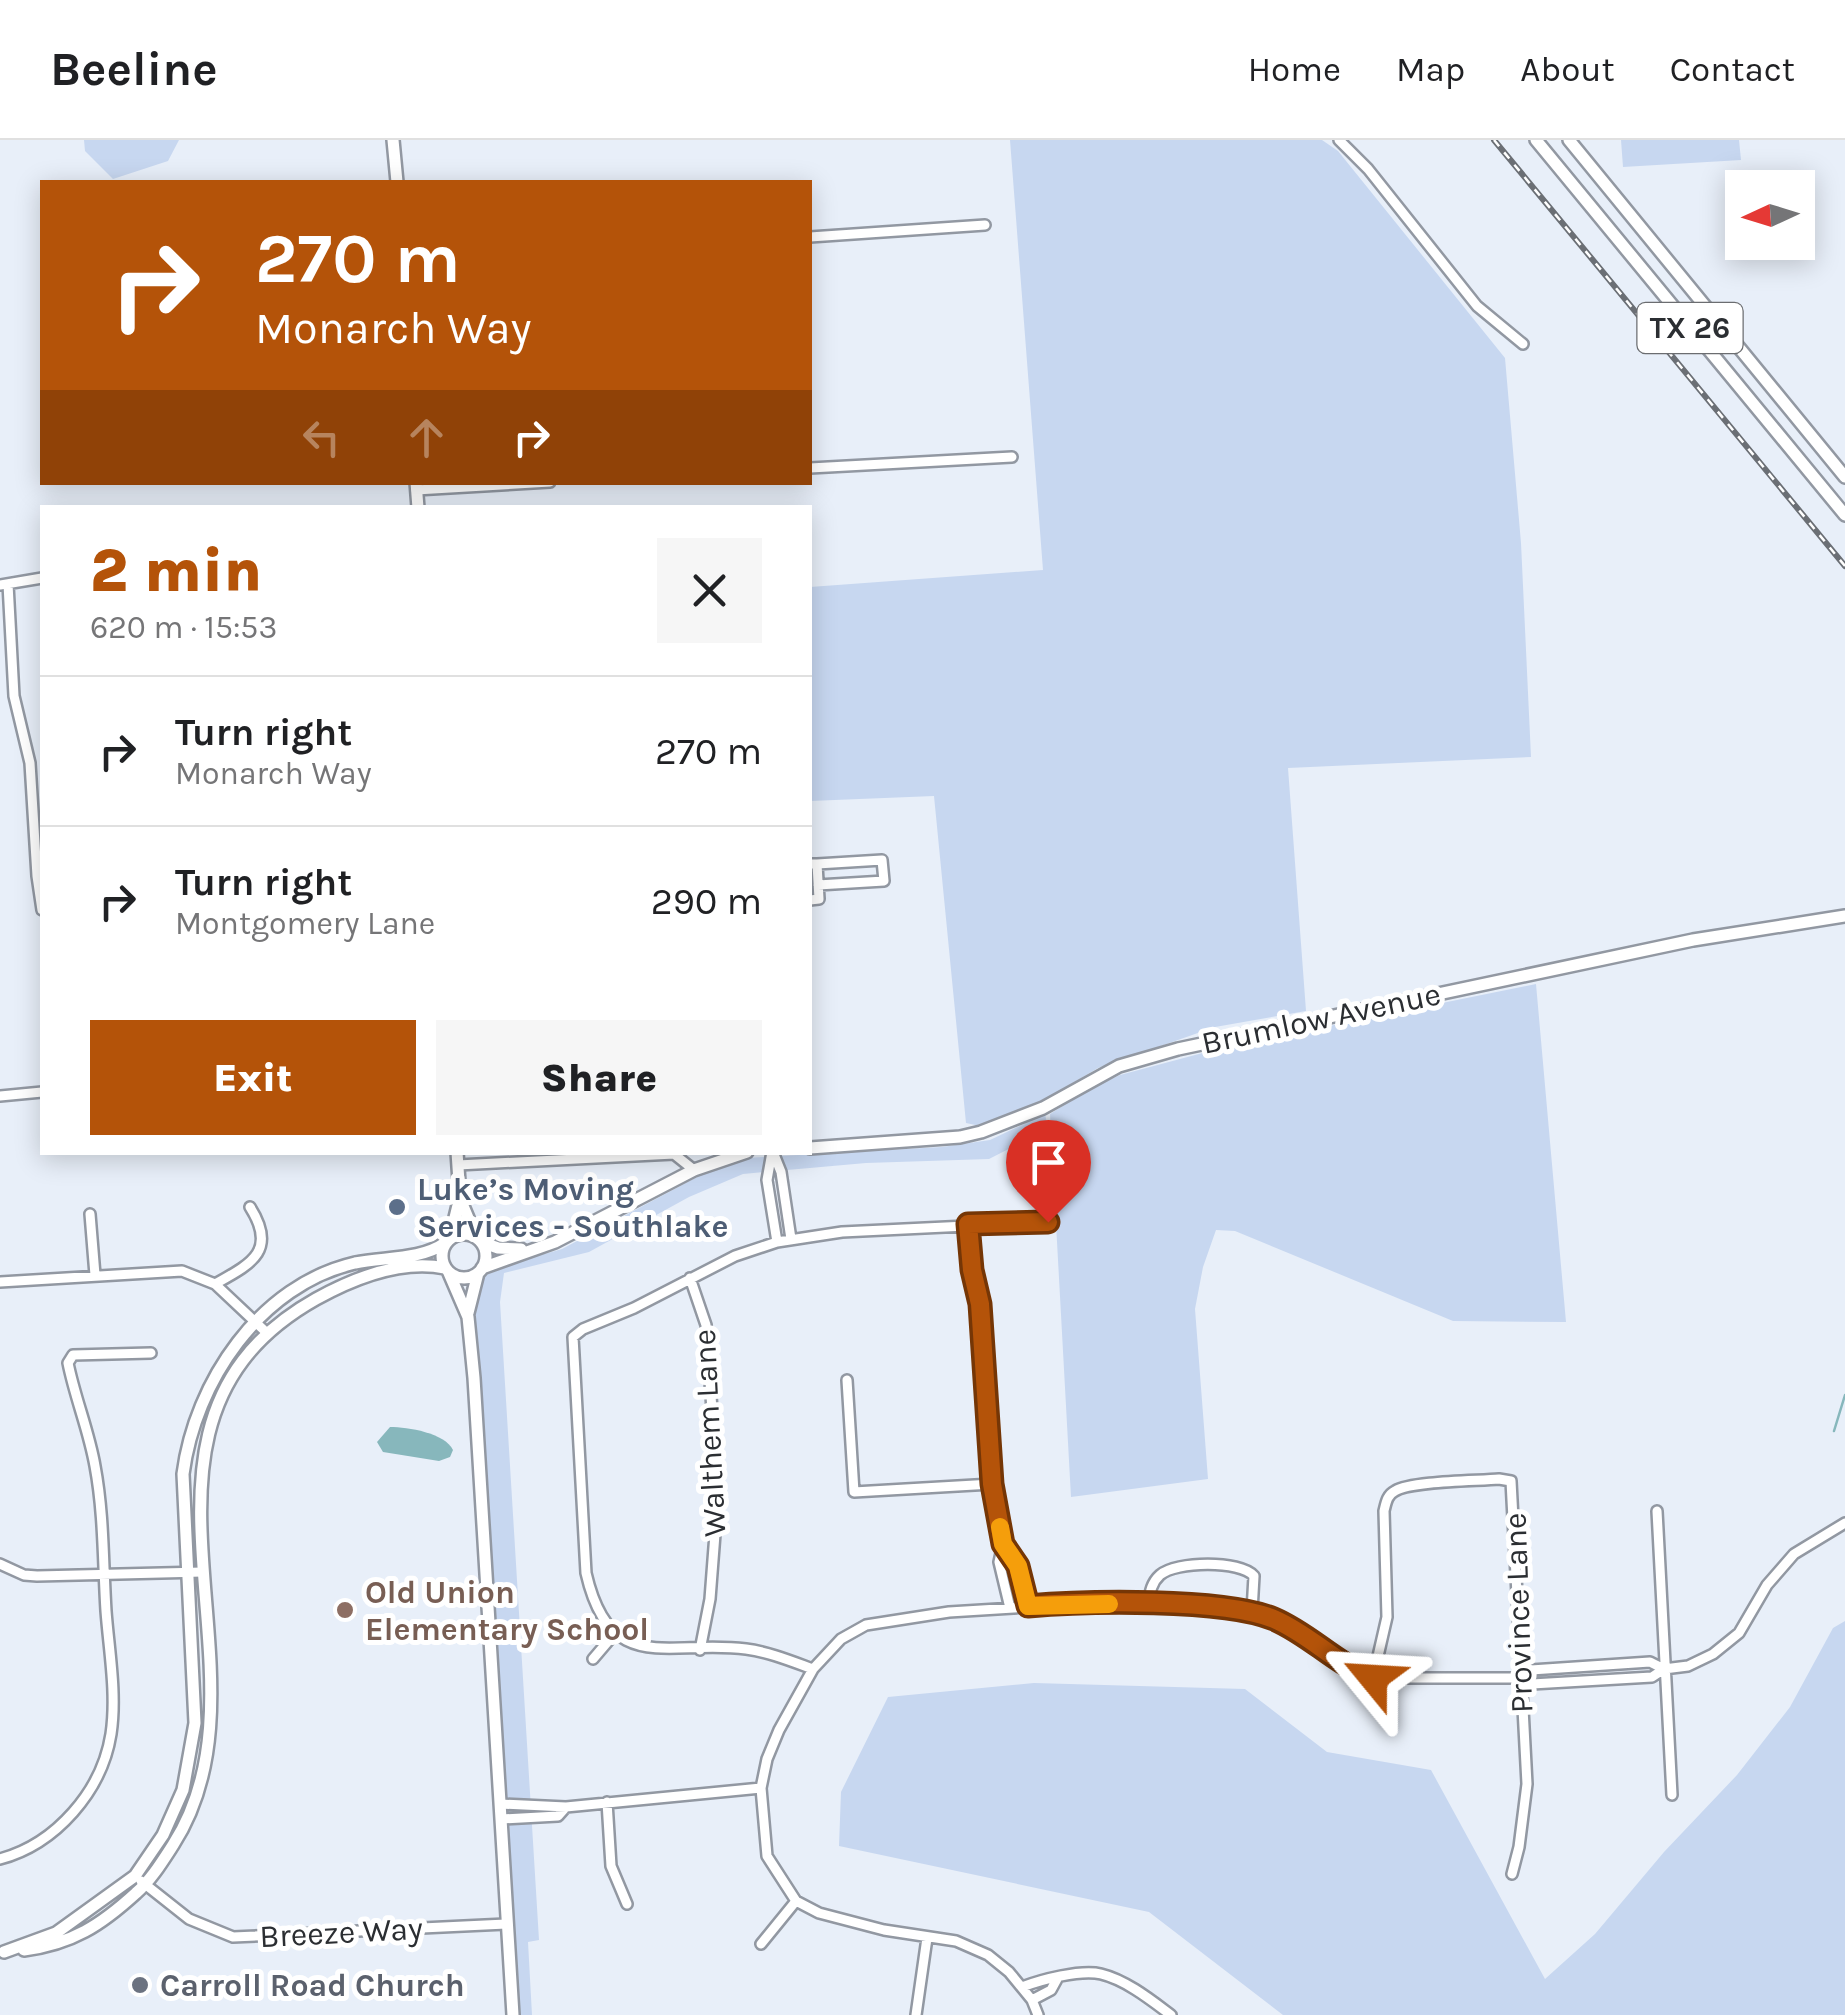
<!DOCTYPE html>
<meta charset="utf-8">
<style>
body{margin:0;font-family:Karla,sans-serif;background:#f6f6f6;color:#202124;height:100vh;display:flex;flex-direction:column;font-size:38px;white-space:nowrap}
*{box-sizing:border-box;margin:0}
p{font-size:32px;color:#757577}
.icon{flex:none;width:55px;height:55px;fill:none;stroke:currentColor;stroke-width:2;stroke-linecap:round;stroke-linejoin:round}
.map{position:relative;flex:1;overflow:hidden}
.sheet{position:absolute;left:40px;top:365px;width:772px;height:650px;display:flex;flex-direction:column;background:#fff;border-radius:0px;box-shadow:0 5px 25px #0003}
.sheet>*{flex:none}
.banner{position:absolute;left:40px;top:40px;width:772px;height:305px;border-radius:0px;box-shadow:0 5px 25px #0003;background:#b45309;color:#fff;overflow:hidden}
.needle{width:65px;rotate:266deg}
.fabs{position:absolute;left:1725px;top:30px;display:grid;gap:20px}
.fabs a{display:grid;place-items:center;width:90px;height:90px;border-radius:0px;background:#fff;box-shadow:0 5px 25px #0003;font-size:50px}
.pin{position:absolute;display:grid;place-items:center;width:85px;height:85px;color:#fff;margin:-102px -42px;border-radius:50% 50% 50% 0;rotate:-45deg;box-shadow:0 0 10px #0007}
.pin .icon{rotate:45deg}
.me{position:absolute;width:110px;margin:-55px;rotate:297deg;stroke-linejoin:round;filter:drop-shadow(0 0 8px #0008)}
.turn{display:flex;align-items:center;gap:35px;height:210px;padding:0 50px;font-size:45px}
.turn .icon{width:130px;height:130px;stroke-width:2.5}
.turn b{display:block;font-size:70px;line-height:85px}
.lanes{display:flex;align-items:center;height:95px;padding:0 50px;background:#0003;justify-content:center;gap:50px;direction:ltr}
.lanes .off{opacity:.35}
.round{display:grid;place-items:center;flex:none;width:105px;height:105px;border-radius:0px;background:#f6f6f6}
.overview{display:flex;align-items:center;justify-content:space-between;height:170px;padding:0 50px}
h1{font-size:60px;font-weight:800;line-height:75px;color:#b45309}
.primary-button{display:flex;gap:20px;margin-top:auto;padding:20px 50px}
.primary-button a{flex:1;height:115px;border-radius:0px;background:#b45309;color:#fff;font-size:40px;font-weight:800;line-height:115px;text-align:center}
.primary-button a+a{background:#f6f6f6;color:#202124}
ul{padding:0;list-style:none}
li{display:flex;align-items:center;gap:30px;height:150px;padding:0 50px;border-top:2px solid #e0e0e0}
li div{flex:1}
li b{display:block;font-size:38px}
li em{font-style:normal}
header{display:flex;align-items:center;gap:60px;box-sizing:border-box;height:140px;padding:0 50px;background:#fff;border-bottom:2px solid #e0e0e0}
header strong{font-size:48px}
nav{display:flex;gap:55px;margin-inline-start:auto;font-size:35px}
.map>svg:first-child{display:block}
.green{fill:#c7d7f0}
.water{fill:#87b7bc}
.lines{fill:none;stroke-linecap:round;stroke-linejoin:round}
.stream{stroke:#87b7bc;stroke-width:2.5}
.minor-casing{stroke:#9298a2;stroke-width:14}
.major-casing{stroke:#9298a2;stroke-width:16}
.minor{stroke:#fff;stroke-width:9}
.major{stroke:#fff;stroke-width:11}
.rail-casing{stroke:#6b6f75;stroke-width:6}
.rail{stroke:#fff;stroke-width:2.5;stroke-dasharray:8;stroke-linecap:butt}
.route-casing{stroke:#753606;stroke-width:25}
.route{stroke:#b45309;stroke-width:18}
.slow{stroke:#f59e0b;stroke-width:18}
.service-dot{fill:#5c6f8a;stroke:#fff;stroke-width:4}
.education-dot{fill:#8d6e63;stroke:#fff;stroke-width:4}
.worship-dot{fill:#6b7280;stroke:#fff;stroke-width:4}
.labels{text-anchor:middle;stroke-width:10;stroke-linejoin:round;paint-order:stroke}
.shield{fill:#fff;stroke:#6b6d70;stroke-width:2.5}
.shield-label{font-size:30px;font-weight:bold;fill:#2b2e32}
.street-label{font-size:32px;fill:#2b2e32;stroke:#fff}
.service-label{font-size:32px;font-weight:bold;fill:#4e5e75;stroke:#fff;text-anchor:start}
.education-label{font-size:32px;font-weight:bold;fill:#785e54;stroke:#fff;text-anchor:start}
.worship-label{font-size:32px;font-weight:bold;fill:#5b616d;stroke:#fff;text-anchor:start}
</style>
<header>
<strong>Beeline</strong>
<nav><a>Home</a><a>Map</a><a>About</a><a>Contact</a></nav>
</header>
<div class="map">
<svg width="1845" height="1875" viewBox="0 0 1845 1875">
<rect width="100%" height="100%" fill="#e8eff9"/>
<path class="green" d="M84,0h95l-11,21 -55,18 -28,-28z
M1010,0h312l16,11 167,207 16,185 10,214 -243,11 18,243 -91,16 -117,41 -76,45 -42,13 -14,-3 -32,-327 -124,5v-214l233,-17z
M1621,0h118l2,20 -118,7z
M1536,844l30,338 -113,-1 -218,-90 -19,-1 -13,37 -8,42 13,170 -137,18 -21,-383 36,-23 34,-16 105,-28z
M1045,974l3,15 -59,30 -123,4 -123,11 -54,23 -100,55 -85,21 -4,29 39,638 -11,2 4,73h-13l-45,-712c10,-54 45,-39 88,-54l152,-81 32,-10 196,-11 48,-7z
M1845,1481v394h-562l-134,-103 -310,-66 2,-54 47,-95 146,-14 211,6 82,63 104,18 114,209 50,-45 69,-82 73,-77 53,-68 43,-79z"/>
<path class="water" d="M390,1287c18,0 55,6 63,23l-3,7 -11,4 -56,-9 -6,-10z"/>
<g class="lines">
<path class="stream" d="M1834,1291l11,-36"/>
<defs>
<path id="minor" d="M1339,0l29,29 109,137 46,38
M810,97l175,-12
M810,328l202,-11
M416,350l134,-8
M8,444l6,112 16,67 7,113 5,34
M0,445l42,-7
M810,724h7l2,35 -9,1
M817,724l65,-4 2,21 -66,4
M0,956l42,-4
M772,1012l-5,28 10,62
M773,1012l8,20 10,67
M458,1025l216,-11 20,16
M90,1074l5,61
M968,1084l4,46 8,34 12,180 11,60 15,23 10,39
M690,1138l16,47 12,170 -8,104 -10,51
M0,1142l182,-11 33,13 53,50
M215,1144c36,-20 63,-33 35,-77
M847,1240l7,112 138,-8
M1657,1371l15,284
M1003,1404l-4,18 11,46
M0,1424l24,11 13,1 166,-4
M1148,1465c2,-12 3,-22 12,-30 16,-14 80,-15 94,1l-2,35
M593,1519l23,-27
M813,1529c-22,-8 -44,-17 -67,-20 -77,-10 -136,29 -160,-76l-13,-236 10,-8 51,-21 101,-52 42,-14 65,-10 206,-10
M1373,1538l14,-61 -3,-106c2,-8 3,-16 11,-20 16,-10 82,-10 104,-12l12,2 16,303 -8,63 -7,27
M1521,1538l10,-8 119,-8 14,7
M607,1662l4,64 16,38
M500,1664l66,3 195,-19
M501,1679l57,-3 8,-9
M0,1719c56,-15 102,-68 111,-125 6,-40 -2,-83 -5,-123 -3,-48 -2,-97 -11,-145 -6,-35 -20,-68 -27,-103l5,-8 78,-2
M141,1741l48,38 44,18 273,-13
M761,1804l35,-43
M1022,1847c18,-7 59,-18 79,-13 25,6 50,26 70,41
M1032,1860l19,-10 6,-11
M916,1875l11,-77
M1038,1875l-6,-15 -23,-28 -21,-17 -32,-14 -72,-11 -65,-17 -23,-12 -29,-45 -6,-68 6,-29 12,-29 34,-61 28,-30 25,-14 83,-13 127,-8 72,1 104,6 48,20 48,38 25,9h148l11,6 120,-7 12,-8 24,-3 25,-12 26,-21 28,-48 27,-31 51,-31"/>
<path id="major" d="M393,0l4,42
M1536,0l309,375
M1569,0l276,337
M416,342l2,26
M810,1008l150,-11 21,-5 62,-24 76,-42 59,-17 515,-109 152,-24
M461,1061l15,36
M442 1116a22 22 0 1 1 44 0a22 22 0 1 1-44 0Z
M450,1098l10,-41 -3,-45
M481,1102l17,6 23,1
M482,1128l73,-26 139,-72 53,-18
M449,1133l19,44 6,61 39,637
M468,1173l10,-40
M24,1810c48,-6 77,-25 112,-57 15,-13 26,-31 37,-48 111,-172 -81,-420 143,-546 38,-21 85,-40 129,-31
M4,1812l52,-19 79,-57 28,-41 20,-45 12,-67 -12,-249c12,-92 77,-189 172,-211 29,-6 66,-3 90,-20"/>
</defs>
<use href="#minor" class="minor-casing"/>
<use href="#major" class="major-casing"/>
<use href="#minor" class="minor"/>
<use href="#major" class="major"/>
<defs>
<path id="rail" d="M1494,0l351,426"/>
</defs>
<use href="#rail" class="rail-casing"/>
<use href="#rail" class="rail"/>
</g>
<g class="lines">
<defs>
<path id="route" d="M1048,1082l-80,2 4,46 8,34 12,180 11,60 15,22 10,40c58,-5 195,-8 246,13 37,16 60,44 99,59"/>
</defs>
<use href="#route" class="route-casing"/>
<use href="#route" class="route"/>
<path class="slow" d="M1000,1387l3,17 15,22 10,40 81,-2"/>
</g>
<circle class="service-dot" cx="397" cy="1067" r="10"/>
<circle class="education-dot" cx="345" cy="1470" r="10"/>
<circle class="worship-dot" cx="140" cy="1845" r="10"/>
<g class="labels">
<rect class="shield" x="1637.5" y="163" width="105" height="50" rx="8"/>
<g class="shield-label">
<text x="1690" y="198">TX 26</text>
</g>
<g class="street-label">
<text transform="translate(1321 878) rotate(-12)" y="11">Brumlow Avenue</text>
<text transform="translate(709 1293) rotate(-93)" y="11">Walthem Lane</text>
<text transform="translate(1518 1473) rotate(-92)" y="11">Province Lane</text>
<text transform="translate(341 1792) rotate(-3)" y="11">Breeze Way</text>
</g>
<g class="service-label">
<text x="417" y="1060">Luke’s Moving<tspan x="417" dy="37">Services - Southlake</tspan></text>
</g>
<g class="education-label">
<text x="365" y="1463">Old Union<tspan x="365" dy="37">Elementary School</tspan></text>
</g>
<g class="worship-label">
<text x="160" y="1856">Carroll Road Church</text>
</g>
</g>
</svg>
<div class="fabs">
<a><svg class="needle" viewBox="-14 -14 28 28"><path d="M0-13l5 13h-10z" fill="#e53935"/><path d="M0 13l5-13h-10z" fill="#757577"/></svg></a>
</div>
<div class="pin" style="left:1048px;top:1082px;background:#d93025"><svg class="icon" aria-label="arrive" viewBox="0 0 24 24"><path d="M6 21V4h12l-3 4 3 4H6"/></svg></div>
<svg class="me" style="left:1373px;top:1538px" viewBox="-20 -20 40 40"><path d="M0-17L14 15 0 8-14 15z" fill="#b45309" stroke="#fff" stroke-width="4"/></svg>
<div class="banner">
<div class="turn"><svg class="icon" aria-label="right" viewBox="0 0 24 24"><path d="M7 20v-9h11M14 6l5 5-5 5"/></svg><div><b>270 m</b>Monarch Way</div></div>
<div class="lanes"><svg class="icon off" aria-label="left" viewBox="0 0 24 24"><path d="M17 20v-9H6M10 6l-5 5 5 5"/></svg><svg class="icon off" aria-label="ahead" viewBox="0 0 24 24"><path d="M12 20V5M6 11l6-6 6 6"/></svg><svg class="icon" aria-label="right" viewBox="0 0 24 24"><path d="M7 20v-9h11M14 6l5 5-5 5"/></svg></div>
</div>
<section class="sheet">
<div class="overview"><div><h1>2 min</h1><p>620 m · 15:53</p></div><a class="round"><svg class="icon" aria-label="close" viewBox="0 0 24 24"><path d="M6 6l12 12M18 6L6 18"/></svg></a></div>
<ul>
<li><svg class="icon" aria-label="right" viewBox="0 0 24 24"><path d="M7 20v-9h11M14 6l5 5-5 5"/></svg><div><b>Turn right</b><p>Monarch Way</p></div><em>270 m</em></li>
<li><svg class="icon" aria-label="right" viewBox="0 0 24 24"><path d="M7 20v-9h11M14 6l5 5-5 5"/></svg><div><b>Turn right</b><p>Montgomery Lane</p></div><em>290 m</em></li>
</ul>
<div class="primary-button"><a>Exit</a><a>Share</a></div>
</section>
</div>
